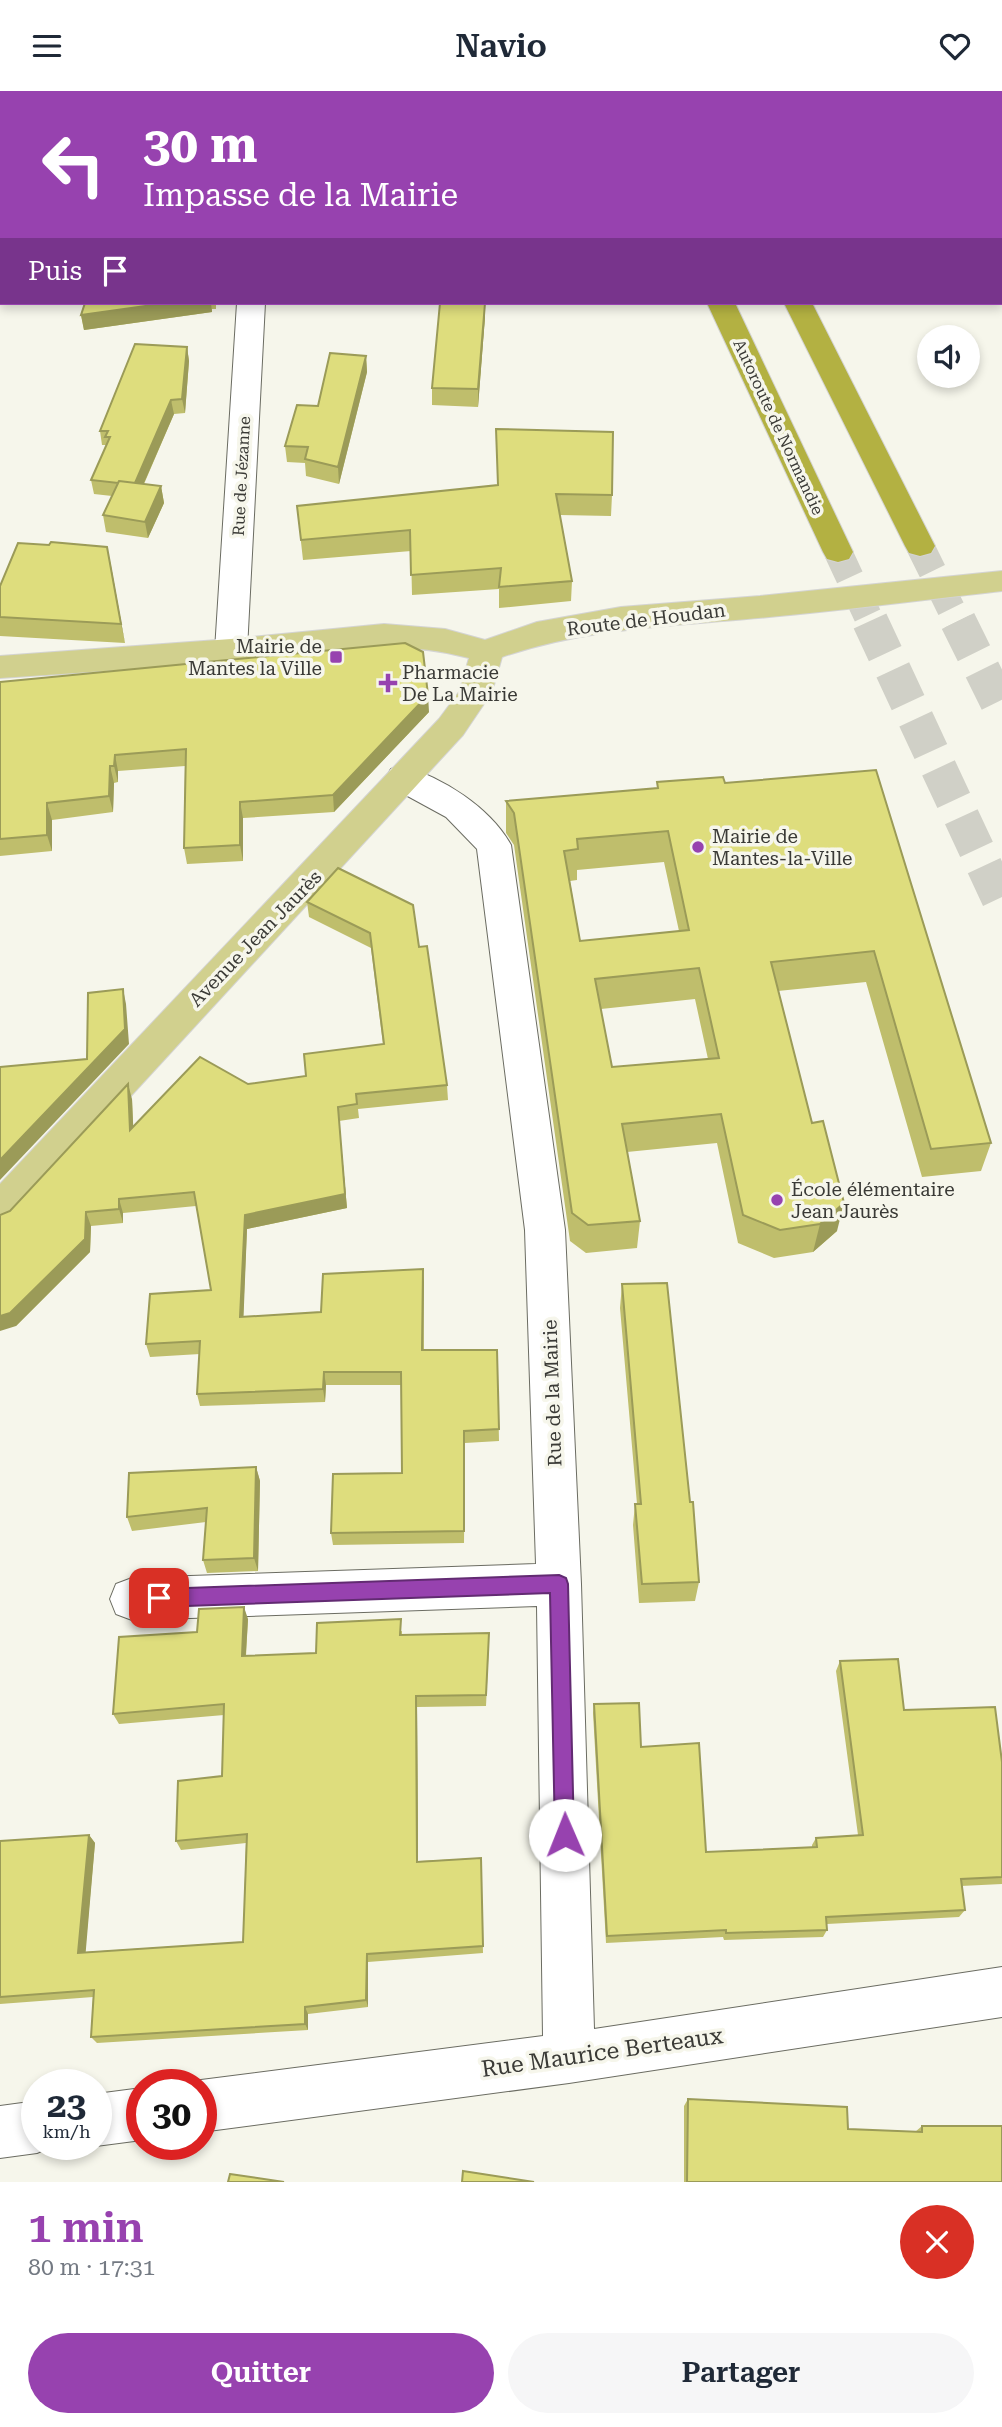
<!DOCTYPE html>
<html lang="fr">
<meta charset="utf-8">
<style>
body{margin:0;font-family:"Roboto Serif",serif;background:#f6f6f7;color:#1f2937;height:100vh;display:flex;flex-direction:column;font-size:26px;white-space:nowrap}
*{box-sizing:border-box;margin:0}
p{font-size:23px;color:#747a83}
.icon{flex:none;width:38px;height:38px;fill:none;stroke:currentColor;stroke-width:2;stroke-linecap:round;stroke-linejoin:round}
.map{position:relative;height:2091px;overflow:hidden}
.details{display:flex;flex-direction:column;background:#fff;flex:1}
.details>*{flex:none}
.guide{position:absolute;left:0px;top:0px;width:1003px;height:214px;box-shadow:0 4px 10px #0003;background:#9742af;color:#fff;overflow:hidden}
.tools{position:absolute;left:917px;top:234px;display:grid;gap:14px}
.tools a{display:grid;place-items:center;width:63px;height:63px;border-radius:50%;background:#fff;box-shadow:0 4px 10px #0003;font-size:35px}
.speed{position:absolute;left:21px;top:1978px;display:flex;gap:14px;font-size:35px;font-weight:700;text-align:center}
.speed>*{display:grid;place-content:center;width:91px;height:91px;border-radius:50%;background:#fff;box-shadow:0 4px 10px #0003;line-height:1}
.speed small{font-size:18px;font-weight:400}
.speed .limit{border:10px solid #d22;background:#fff;color:#111}
.pin{position:absolute;display:grid;place-items:center;width:60px;height:60px;color:#fff;margin:-30px;border-radius:14px;box-shadow:0 4px 10px #0006}
.me{position:absolute;width:77px;margin:-38px;rotate:359deg;stroke-linejoin:round;filter:drop-shadow(0 0 5px #0008)}
.turn{display:flex;align-items:center;gap:24px;height:147px;padding:0 28px;font-size:32px}
.turn .icon{width:91px;height:91px;stroke-width:2.5}
.turn b{display:block;font-size:49px;line-height:60px}
.then{display:flex;align-items:center;height:66px;padding:0 28px;background:#0003;gap:14px;font-size:26px}
.round{display:grid;place-items:center;flex:none;width:74px;height:74px;border-radius:37px;background:#f6f6f7}
.headline{display:flex;align-items:center;justify-content:space-between;height:119px;padding:0 28px}
h1{font-size:42px;font-weight:600;line-height:52px;color:#9742af}
.cta{display:flex;gap:14px;margin-top:auto;padding:14px 28px}
.cta a{flex:1;height:80px;border-radius:42px;background:#9742af;color:#fff;font-size:28px;font-weight:600;line-height:80px;text-align:center}
.cta a+a{background:#f6f6f7;color:#1f2937}
header{display:flex;justify-content:space-between;align-items:center;height:91px;padding:0 28px;background:#fff;font-size:32px;font-weight:600}
.map>svg:first-child{display:block}
.lines{fill:none;stroke-linecap:round;stroke-linejoin:round}
.river{fill:#bcbb5b;fill-rule:evenodd}
.highway-tunnel-far1{stroke:#d0d0c7;stroke-width:28;stroke-dasharray:28 14;stroke-linecap:butt}
.highway-tunnel{stroke:#d0d0c7;stroke-width:36;stroke-dasharray:36 18;stroke-linecap:butt}
.minor-casing{stroke:#6b6c62;stroke-width:2}
.major-casing{stroke:#d4d4d3;stroke-width:2}
.highway-casing{stroke:#d4d4d3;stroke-width:2}
.minor{fill:#fff;fill-rule:evenodd}
.major{fill:#d1d08e;fill-rule:evenodd}
.highway{fill:#b3b142;fill-rule:evenodd}
.wall{fill:#bfbe6c;fill-rule:evenodd}
.shaded-wall{fill:#9b9b58}
.building{fill:#dedd7d;stroke:#9b9b58;stroke-width:2;fill-rule:evenodd}
.route{fill:#9742af;stroke:#622b72;stroke-width:2}
.poi-dot{fill:#9742af;stroke:#f6f6eb;stroke-width:2.5}
.labels{text-anchor:middle;stroke-width:7;stroke-linejoin:round;paint-order:stroke}
.far-street-label{font-size:16px;fill:#3a3a36;stroke:#f6f6eb}
.street-label{font-size:19px;fill:#3a3a36;stroke:#f6f6eb}
.poi-label{font-size:19px;fill:#3a3a36;stroke:#f6f6eb;text-anchor:start}
.near-street-label{font-size:23px;fill:#3a3a36;stroke:#f6f6eb}
</style>
<header><svg class="icon" aria-label="menu" viewBox="0 0 24 24"><path d="M4 6h16M4 12h16M4 18h16"/></svg>Navio<svg class="icon" aria-label="heart" viewBox="0 0 24 24"><path d="M12 20l-8-8c-3-5 5-10 8-4 3-6 11-1 8 4z"/></svg></header>
<div class="map">
<svg width="1002" height="2091" viewBox="0 0 1002 2091">
<rect width="100%" height="100%" fill="#f6f6eb"/>
<g class="lines">
<path class="river" d="M0,0h24l1,2h-23l-2,21z
M1001,130h1v34h-1z"/>
<path class="highway-tunnel-far1" d="M920,455l38,77
M838,461l33,71"/>
<path class="highway-tunnel" d="M870,530l132,283
M958,530l44,89"/>
<defs>
<path id="minor" d="M0,16h2v14h-2z
M237,212h28l-18,347 -5,8 -11,3 -11,-3 -5,-8z
M403,675c40,12 87,41 108,79l54,385 16,354 13,445 408,-62v50l-433,66 -368,49v-48h-9l9,-4 342,-44 -6,-430 -405,14 -16,-6 -6,-15 6,-15 16,-6 404,-14 -11,-334 -48,-381 -31,-32 -55,-30 -5,-9 5,-9z
M142,1997v52l-46,6 -5,-2h5v-50z
M37,2010v43l18,1 -18,8 -37,5v-52z"/>
<path id="major" d="M1002,480v20c-81,9 -162,20 -244,27 -87,8 -173,10 -256,39l-10,35 -29,43 -449,488 -14,5v-44l439,-465 20,-27 10,-34c-78,-22 -159,-4 -239,3 -77,7 -153,12 -230,17v-22l231,-17 153,-15 61,5 40,11 52,-18 84,-15 139,-11z"/>
<path id="highway" d="M610,0h24l1,2h-24z
M679,0h24l1,2h-24z
M749,0h24v2h-24z
M707,212h28l118,249 -4,7 -11,3 -11,-3 -4,-7z
M784,212h28l123,243 -4,7 -11,3 -11,-3 -4,-7z"/>
</defs>
<use href="#minor" class="minor-casing"/>
<use href="#major" class="major-casing"/>
<use href="#highway" class="highway-casing"/>
<use href="#minor" class="minor"/>
<use href="#major" class="major"/>
<use href="#highway" class="highway"/>
</g>
<path class="wall" d="M38,0h393v2h-394z
M2,44v48h-2v-46z
M85,212h131v6h-4v3l-128,18 -3,-15z
M485,226l-7,90 -46,-2v-17z
M187,256l2,14 -4,52 -11,1 -30,70 17,2 3,17 -16,35 -42,-6 -3,-17 9,-19 -18,-2 -3,-14 16,-35h-5l-2,-14z
M366,265l1,16 -28,112 -33,-8 -1,-13 -18,-1 -2,-16 33,-40z
M496,338l116,66 -1,21 -51,-1 12,66 -1,20 -72,7v-19l-87,6 -1,-44 -108,9 -6,-54 201,-21z
M107,456l18,96 -125,-7v-50z
M0,591l429,30 -95,100 -91,6v43l-56,3 -3,-16 1,-82 -67,5v11l-4,1 -1,29 -61,8v31l-52,5z
M876,679l115,373 -10,28 -59,6 -56,-195 -88,9 59,240 -24,21 -39,6 -36,-15 -21,-100 -90,9 13,69 -3,27 -51,5 -16,-12 -56,-396 -8,-12v-32l151,-13v-6l68,1zM664,771l15,69 -99,10 -10,-60 7,-1v-10zM695,908l13,60 -96,8 -11,-58z
M307,811l112,45 28,138 1,15 -90,9 1,9 -20,3 8,87 -100,21 -4,88 78,-5 102,-43 1,81h73l2,91 -34,2 -1,100 -131,2 -2,-12 71,-60 -1,-88h-75l-1,17 -125,4 -3,-12 3,-40 -50,3 -4,-13 65,-54 -15,-84 -73,7v10l-32,3 -1,26 -74,74 -6,-115 122,-112 1,27 115,-42 58,-8 77,-32 -12,-96 -62,-31z
M622,1193l68,218 9,80 -4,19 -56,2 -6,-78 2,-21h2l-17,-196z
M256,1376l4,14 -2,90 -51,2 -4,-13 3,-38 -74,9 -5,-14z
M248,1528l-2,37 70,-3 86,-22v4l87,9 -3,62 -69,1 1,154 63,-3 2,95 -115,9v45l-60,7v16l-211,13 -6,-6 2,-40 -93,7v-163l89,-6 6,8 -10,109 158,-10 3,-99 -65,7 -5,-9 46,-65 2,-61 -105,9 -6,-10 84,-82z
M840,1570l64,49 98,52v122l-41,2 4,24 -6,7 -132,7v6l-4,7 -99,3 -1,-3 -117,6 -13,-230 1,-9 47,43 65,105 106,-5v-2l4,-7 42,-3 -22,-164z
M688,2008l160,30 67,3 7,-6 80,56h-318v-76z"/>
<path class="shaded-wall" d="M1001,82h1v27l-1,1z
M167,212h44l1,9 -128,18 -3,-15z
M485,212v14l-7,90v-18z
M187,256l2,14 -4,52 -3,-14z
M366,265l1,16 -28,112 -1,-17z
M171,309l3,14 -37,85 -3,-14z
M161,395l3,17 -16,35 -3,-16z
M107,456l4,19 14,77 -4,-19z
M428,604l1,17 -95,100 -1,-17z
M115,664l3,16v11l-4,-16z
M110,675l4,17 -1,29 -4,-16z
M240,711l3,16v43l-3,-16z
M47,712l5,17v31l-5,-16z
M123,898l3,15 3,40 -129,136v-20l125,-131z
M128,993l4,15 2,45 -4,-14z
M339,1030l8,87 -100,21 -4,101 -3,-13 5,-102z
M119,1108l4,14v10l-4,-14z
M844,1112l-7,28 -24,21 7,-28z
M86,1121l5,14 -1,26 -74,74 -16,5v-15z
M423,1178l1,13 -1,81 -1,-13z
M324,1281l2,13 -1,17 -2,-13z
M256,1376l4,14 -2,90 -4,-13z
M244,1516l4,12 -3,48 -3,-11z
M416,1605l1,11 1,163 -1,-8z
M89,1744l6,8 -10,117 -7,-7z
M367,1863l1,8v45l-2,-7z
M305,1916l3,7v16l-3,-6z"/>
<path class="building" d="M38,0h30l-1,2h-30z
M136,0h294v2h-284z
M940,0h62v82h-1v-80h-60z
M2,44v20h-2v-18z
M85,212h82l-86,12z
M440,212h45l-7,86 -46,-1z
M135,253l52,3 -5,52 -11,1 -36,83 -16,-2 -1,2 -27,-3 19,-43h-5l3,-6h-8z
M330,262l36,3 -28,111 -33,-8 3,-12 -23,-1 12,-41 21,1z
M496,338l117,3 -1,63 -56,-1 16,87 -73,6 2,-19 -90,7 -1,-45 -109,10 -4,-34 201,-21z
M119,390l42,5 -16,36 -42,-7z
M51,451l56,5 14,77 -121,-7v-31l18,-43 31,2z
M405,552l18,9 5,43 -95,100 -93,7v43l-56,3 2,-99 -71,6 -1,11h-4l-1,30 -62,7v32l-47,4v-157z
M876,679l115,373 -60,6 -57,-198 -103,11 41,161 11,-2 21,82 -24,21 -40,6 -37,-15 -22,-101 -99,10 18,97 -52,4 -16,-12 -58,-400 -8,-12 152,-13 -1,-6 66,-5 2,6zM668,740l21,99 -109,11 -16,-90 14,-2 -1,-10zM699,877l20,90 -107,9 -17,-88z
M338,777l75,37 6,42 8,-1 20,139 -91,9 1,10 -19,3 7,87 -100,21 -5,102 81,-5 2,-38 100,-5 -1,81h75l2,79 -35,2v100l-133,2 2,-59 69,-1 -1,-101h-77l-1,17 -126,5 3,-53 -54,3 4,-50 61,-4 -17,-98 -75,7v10l-33,3 -1,27 -75,74 -10,3v-101l10,-4 118,-127 2,46 70,-73 48,27 58,-8 -2,-22 80,-10 -14,-111 -63,-31z
M123,898l2,40 -125,131v-93l87,-8 1,-66z
M667,1192l23,219h3l6,80 -57,2 -7,-80h6l-19,-220z
M256,1376l-2,91 -51,2 4,-52 -80,9 2,-44z
M244,1516l-2,49 74,-3 1,-30 84,-4 -1,16 89,-2 -3,62 -70,1 1,166 64,-4 2,88 -116,8 -1,46 -61,7v17l-214,13 3,-47 -94,7v-156l89,-6 -11,118 165,-11 4,-108 -71,7 2,-60 44,-5 2,-72 -111,10 6,-77 78,-5 2,-23z
M898,1568l6,51 91,-3 7,55v115l-41,2 4,31 -139,7 1,13 -101,3v-3l-119,6 -13,-232 45,-1 2,44 58,-4 7,109 111,-5 -1,-9 47,-3 -23,-174z
M688,2008l159,8 1,22 74,3v-6h80v56h-315z
M463,2080l71,11h-72z
M230,2083l54,8h-56z"/>
<path class="route" d="M559,1484l7,3 2,6 6,251 -2,7 -7,3 -7,-3 -3,-7 -5,-242 -391,14 -7,-3 -3,-6 3,-6 7,-3z"/>
<g class="poi-dot">
<rect x="329" y="559" width="14" height="14" rx="3.5"/>
<path d="M384.5 581.5h7v7h7v7h-7v7h-7v-7h-7v-7h7z"/>
<circle cx="698" cy="756" r="7"/>
<circle cx="777" cy="1109" r="7"/>
</g>
<g class="labels">
<g class="far-street-label">
<text transform="translate(779 336) rotate(65)" y="6">Autoroute de Normandie</text>
<text transform="translate(241 385) rotate(-87)" y="6">Rue de Jézanne</text>
</g>
<g class="street-label">
<text transform="translate(646 528) rotate(-7)" y="7">Route de Houdan</text>
<text transform="translate(255 847) rotate(-46)" y="7">Avenue Jean Jaurès</text>
<text transform="translate(552 1302) rotate(-92)" y="7">Rue de la Mairie</text>
</g>
<g class="poi-label">
<text x="322" y="562" text-anchor="end">Mairie de<tspan x="322" dy="22">Mantes la Ville</tspan></text>
<text x="402" y="588">Pharmacie<tspan x="402" dy="22">De La Mairie</tspan></text>
<text x="712" y="752">Mairie de<tspan x="712" dy="22">Mantes-la-Ville</tspan></text>
<text x="791" y="1105">École élémentaire<tspan x="791" dy="22">Jean Jaurès</tspan></text>
</g>
<g class="near-street-label">
<text transform="translate(602 1961) rotate(-8)" y="8">Rue Maurice Berteaux</text>
</g>
</g>
</svg>
<div class="tools">
<a><svg class="icon" aria-label="sound" viewBox="0 0 24 24"><path d="M4 9h4l5-4v14l-5-4H4zM17 9q2 3 0 6"/></svg></a>
</div>
<div class="speed"><div>23<small>km/h</small></div><div class="limit">30</div></div>
<div class="pin" style="left:159px;top:1507px;background:#d93025"><svg class="icon" aria-label="arrive" viewBox="0 0 24 24"><path d="M6 21V4h12l-3 4 3 4H6"/></svg></div>
<svg class="me" style="left:565px;top:1744px" viewBox="-20 -20 40 40"><circle r="19" fill="#fff"/><path d="M0-13L10 11 0 6-10 11z" fill="#9742af"/></svg>
<div class="guide">
<div class="turn"><svg class="icon" aria-label="left" viewBox="0 0 24 24"><path d="M17 20v-9H6M10 6l-5 5 5 5"/></svg><div><b>30 m</b>Impasse de la Mairie</div></div>
<div class="then">Puis<svg class="icon" aria-label="arrive" viewBox="0 0 24 24"><path d="M6 21V4h12l-3 4 3 4H6"/></svg></div>
</div>
</div>
<section class="details">
<div class="headline"><div><h1>1 min</h1><p>80 m · 17:31</p></div><a class="round" style="background:#d93025;color:#fff"><svg class="icon" aria-label="close" viewBox="0 0 24 24"><path d="M6 6l12 12M18 6L6 18"/></svg></a></div>
<div class="cta"><a>Quitter</a><a>Partager</a></div>
</section>
